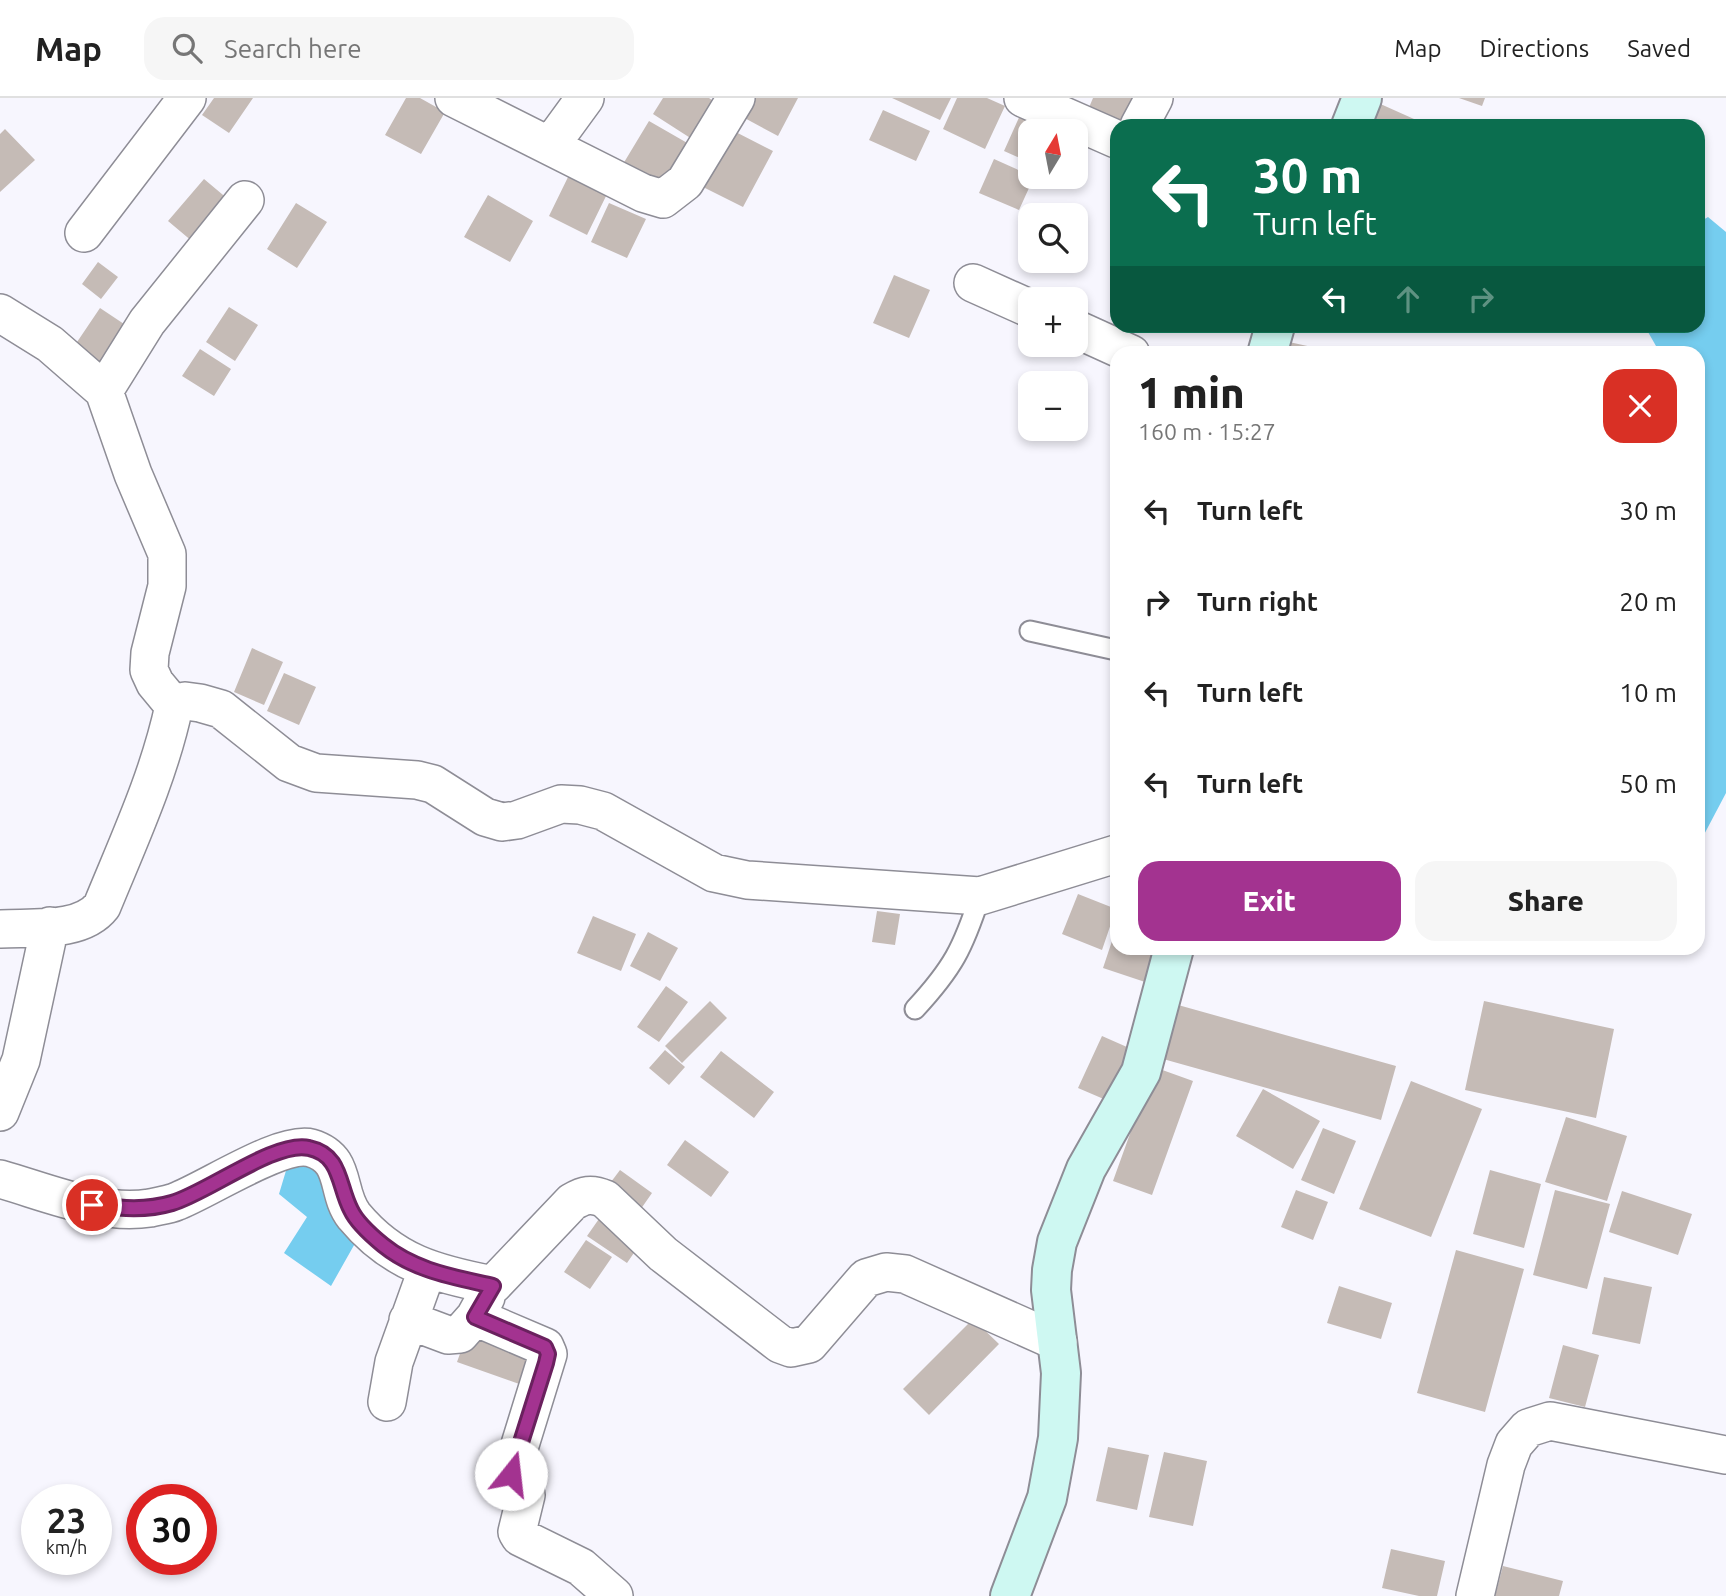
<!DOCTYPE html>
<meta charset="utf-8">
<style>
body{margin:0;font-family:Ubuntu,sans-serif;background:#f6f6f6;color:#222;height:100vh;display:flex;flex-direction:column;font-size:26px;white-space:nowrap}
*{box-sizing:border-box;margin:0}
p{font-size:23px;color:#767676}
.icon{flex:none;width:38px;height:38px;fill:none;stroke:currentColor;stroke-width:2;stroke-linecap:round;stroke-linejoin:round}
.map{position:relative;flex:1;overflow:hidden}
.side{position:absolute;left:1110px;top:248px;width:595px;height:609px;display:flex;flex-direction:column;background:#fff;border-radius:21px;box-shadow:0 4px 10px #0003}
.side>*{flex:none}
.hud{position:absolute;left:1110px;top:21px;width:595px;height:214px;border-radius:21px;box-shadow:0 4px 10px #0003;background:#0b6e4f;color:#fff;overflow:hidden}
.needle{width:46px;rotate:10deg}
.buttons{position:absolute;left:1018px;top:21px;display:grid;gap:14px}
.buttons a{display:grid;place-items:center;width:70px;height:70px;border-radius:14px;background:#fff;box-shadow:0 4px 10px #0003;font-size:35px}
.speed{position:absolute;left:21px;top:1386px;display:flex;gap:14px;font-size:35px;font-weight:700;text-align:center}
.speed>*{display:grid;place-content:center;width:91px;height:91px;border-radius:50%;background:#fff;box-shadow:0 4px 10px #0003;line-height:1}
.speed small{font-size:18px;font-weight:400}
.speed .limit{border:10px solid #d22;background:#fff;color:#111}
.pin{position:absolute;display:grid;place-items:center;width:60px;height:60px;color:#fff;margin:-30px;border:4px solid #fff;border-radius:50%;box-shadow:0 2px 7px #0007}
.me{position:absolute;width:77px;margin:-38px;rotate:16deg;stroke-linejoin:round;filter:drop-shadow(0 0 5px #0008)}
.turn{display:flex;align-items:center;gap:24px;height:147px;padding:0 28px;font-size:32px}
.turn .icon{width:91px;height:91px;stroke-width:2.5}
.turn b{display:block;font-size:49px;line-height:60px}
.lanes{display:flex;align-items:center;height:66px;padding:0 28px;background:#0003;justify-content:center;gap:35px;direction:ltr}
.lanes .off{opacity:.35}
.round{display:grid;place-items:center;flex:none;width:74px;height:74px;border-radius:21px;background:#f6f6f6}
.overview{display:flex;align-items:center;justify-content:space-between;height:119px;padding:0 28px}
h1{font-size:42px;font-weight:800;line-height:52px}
.primary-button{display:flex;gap:14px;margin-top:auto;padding:14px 28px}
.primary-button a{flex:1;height:80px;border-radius:21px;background:#a33390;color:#fff;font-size:28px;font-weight:800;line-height:80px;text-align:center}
.primary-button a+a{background:#f6f6f6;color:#222}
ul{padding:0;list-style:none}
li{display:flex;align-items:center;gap:21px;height:91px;padding:0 28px}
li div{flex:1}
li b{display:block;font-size:26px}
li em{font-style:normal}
header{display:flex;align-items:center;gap:42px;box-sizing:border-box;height:98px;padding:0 35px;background:#fff;border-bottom:2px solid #e0e0e0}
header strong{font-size:33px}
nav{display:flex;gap:38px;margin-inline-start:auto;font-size:24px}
.search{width:490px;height:63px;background:#f6f6f6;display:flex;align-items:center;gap:18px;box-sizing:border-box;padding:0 24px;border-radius:21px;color:#767676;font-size:26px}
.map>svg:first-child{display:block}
.water{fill:#75cdef}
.building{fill:#c5bbb6}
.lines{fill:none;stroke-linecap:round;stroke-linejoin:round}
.lane-casing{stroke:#8e8d96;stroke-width:23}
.street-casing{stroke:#8e8d96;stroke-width:40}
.secondary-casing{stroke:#8e8d96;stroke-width:42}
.lane{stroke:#fff;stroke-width:19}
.street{stroke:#fff;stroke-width:37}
.secondary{stroke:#cef8f2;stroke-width:38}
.route-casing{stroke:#6a215e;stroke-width:18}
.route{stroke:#a33390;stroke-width:12}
</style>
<header>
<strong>Map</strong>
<div class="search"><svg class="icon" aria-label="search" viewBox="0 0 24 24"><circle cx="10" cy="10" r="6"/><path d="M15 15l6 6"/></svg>Search here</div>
<nav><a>Map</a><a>Directions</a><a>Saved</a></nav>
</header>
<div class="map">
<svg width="1726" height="1498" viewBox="0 0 1726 1498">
<rect width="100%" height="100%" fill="#f7f6fe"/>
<path class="water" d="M1708,119l18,15v561l-28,53v-492l-38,-1 -12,-21 1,-6h49v-103z
M291,1056l37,11 34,66 -31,55 -47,-33 23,-36 -28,-23z"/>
<path class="building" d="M214,0h39l-24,35 -27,-18z
M406,0h14l25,14 -24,42 -36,-19z
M663,0h46l9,6 -23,37 -42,-27z
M748,0h50l-20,38 -39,-21z
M892,0h59l-11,22z
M957,0h30l18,8 -20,43 -42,-20z
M1093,0h47l-12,28 -43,-9z
M1459,0h26l-3,8z
M1376,4l38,17 -3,7h-46z
M883,12l47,21 -14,30 -47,-21z
M1021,15l40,18h-30v32l-27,-12z
M649,23l40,23 -32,53 -40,-23z
M724,28l49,25 -30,56 -48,-24z
M5,31l30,31 -35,32v-58z
M994,61l40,18 -15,33 -40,-17z
M570,75l38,19 -21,43 -38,-19z
M204,81l25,21 -36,42 -25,-21z
M488,97l45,26 -23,41 -46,-25z
M296,105l31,19 -30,46 -30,-19z
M609,105l37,16 -19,39 -36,-16z
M98,164l20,15 -17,22 -19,-15z
M894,177l36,15 -21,48 -36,-15z
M229,209l29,18 -23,36 -29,-19z
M100,210l33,22 -27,40 -33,-22z
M1289,244l46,10v2h-49z
M200,251l31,20 -17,27 -32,-20z
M252,550l31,14 -19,43 -30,-13z
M284,575l32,14 -17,38 -32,-14z
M1078,796l38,15 -14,41 -40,-16z
M877,813l23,3 -5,31 -23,-3z
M593,818l43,18 -15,37 -44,-18z
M648,834l30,16 -18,33 -30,-15z
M1113,840l3,1v9h30l9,3 -10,31 -42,-14z
M666,888l22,16 -29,40 -22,-15z
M710,903l17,17 -45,45 -17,-17z
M1484,903l130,28 -18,89 -131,-28z
M1171,905l225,63 -15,54 -225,-63z
M1102,938l34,15 -23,52 -35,-15z
M665,952l20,17 -16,18 -20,-17z
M721,953l53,41 -20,26 -54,-41z
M1154,969l39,14 -41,114 -39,-14z
M1411,983l71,28 -51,128 -72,-28z
M1263,991l57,32 -27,48 -57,-33z
M1566,1019l61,19 -20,65 -62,-19z
M1323,1030l33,13 -22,53 -33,-14z
M685,1042l44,32 -18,25 -44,-32z
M620,1072l32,23 -14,20 -33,-23z
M1490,1072l51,14 -17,64 -51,-14z
M1296,1092l32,12 -15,38 -32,-13z
M1555,1092l55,14 -23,85 -54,-14z
M1622,1093l70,23 -14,41 -69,-23z
M601,1118l39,28 -13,19 -40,-27z
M586,1142l26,17 -22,32 -26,-17z
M1456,1152l68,19 -39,143 -68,-19z
M1604,1179l48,10 -12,57 -48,-10z
M1339,1188l53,17 -11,36 -54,-16z
M973,1221l26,25 -70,71 -26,-26z
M470,1228l65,22 -13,37 -65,-23z
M1563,1247l36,10 -14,52 -36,-9z
M1108,1349l41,8 -12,55 -41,-9z
M1164,1354l43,9 -14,65 -44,-9z
M1391,1451l54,12 -8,35h-18l-37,-8z
M1503,1468l60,15 -4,15h-64z"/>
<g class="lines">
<defs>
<path id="lane" d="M1030,533l86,19
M915,911c38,-41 48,-61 65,-113"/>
<path id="street" d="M454,0l189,95 20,6 22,-17 51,-84
M1023,0l93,41
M1139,28l15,-28
M550,48l35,-48
M84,135l103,-135
M973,185l58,26
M0,215l50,31 54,47 29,83 34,80v32l-17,67 -1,17 6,13 19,23
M1076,231l55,25
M104,293l43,-69 98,-122
M0,831c32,-2 81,4 102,-23 27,-66 57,-130 72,-200l11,-5 15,2 21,6 68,54 27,10 101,7 16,4 52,33 17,5 15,-2 44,-16 19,1 23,6 111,62 33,7 233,16 136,-42
M0,1014l21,-52 29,-134
M0,1081c46,13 101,37 150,29 8,-2 18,-3 25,-6 32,-12 107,-62 136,-54 37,11 24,44 43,68 39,47 82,58 139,69l79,-83c12,-7 19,-9 33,-3l58,55 117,90 11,4 18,-4 57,-66 20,-6 19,2 153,68
M475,1219l70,30 3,7 -37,120c3,10 11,13 15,21l-9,37 3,5 61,30 33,29
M408,1222l40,15 12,-1 15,-17 11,-20
M387,1304l7,-40 33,-92
M1475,1498l31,-131 8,-21 14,-16 22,-7 176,34"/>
<path id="secondary" d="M1351,28l11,-28
M1267,256l8,-28
M1010,1498l37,-98 11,-60 3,-65 -10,-83 1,-20 5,-28 29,-73 55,-97 33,-124"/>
</defs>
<use href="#lane" class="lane-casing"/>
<use href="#street" class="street-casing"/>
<use href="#secondary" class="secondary-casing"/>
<use href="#lane" class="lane"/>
<use href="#street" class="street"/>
<use href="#secondary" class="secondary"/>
</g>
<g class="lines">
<defs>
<path id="route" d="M92,1107c28,3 53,6 80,-2 35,-10 104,-63 137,-55 33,7 29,38 42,62 6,13 21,26 32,35 32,26 71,32 110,41l-18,31 70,30 3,7 -2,9 -35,111"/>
</defs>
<use href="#route" class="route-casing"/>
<use href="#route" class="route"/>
</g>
</svg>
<div class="buttons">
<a><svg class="needle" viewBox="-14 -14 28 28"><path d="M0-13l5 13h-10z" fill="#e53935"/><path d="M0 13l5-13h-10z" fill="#767676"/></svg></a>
<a><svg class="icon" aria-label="search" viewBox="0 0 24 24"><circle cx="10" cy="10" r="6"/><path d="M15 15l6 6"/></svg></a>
<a>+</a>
<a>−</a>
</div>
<div class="speed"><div>23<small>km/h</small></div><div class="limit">30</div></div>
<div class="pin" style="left:92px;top:1107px;background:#d93025"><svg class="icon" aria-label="arrive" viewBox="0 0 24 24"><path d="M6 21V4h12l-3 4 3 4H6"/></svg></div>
<svg class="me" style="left:511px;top:1376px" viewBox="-20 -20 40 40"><circle r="19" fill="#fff"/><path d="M0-13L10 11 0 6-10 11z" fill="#a33390"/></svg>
<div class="hud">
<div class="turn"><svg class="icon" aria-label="left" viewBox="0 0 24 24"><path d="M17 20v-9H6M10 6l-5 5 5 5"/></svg><div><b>30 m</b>Turn left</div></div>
<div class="lanes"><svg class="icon" aria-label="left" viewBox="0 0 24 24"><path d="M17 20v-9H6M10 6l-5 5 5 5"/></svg><svg class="icon off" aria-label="ahead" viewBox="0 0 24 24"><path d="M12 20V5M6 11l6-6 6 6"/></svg><svg class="icon off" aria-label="right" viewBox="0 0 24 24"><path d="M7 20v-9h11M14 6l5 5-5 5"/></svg></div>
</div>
<section class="side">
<div class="overview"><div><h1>1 min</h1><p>160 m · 15:27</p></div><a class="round" style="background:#d93025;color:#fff"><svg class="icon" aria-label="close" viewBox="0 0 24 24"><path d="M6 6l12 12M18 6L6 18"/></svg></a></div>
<ul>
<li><svg class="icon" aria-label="left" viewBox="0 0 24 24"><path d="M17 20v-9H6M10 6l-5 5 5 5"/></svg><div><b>Turn left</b></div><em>30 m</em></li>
<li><svg class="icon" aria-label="right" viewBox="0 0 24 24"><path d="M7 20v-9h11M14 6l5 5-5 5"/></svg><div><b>Turn right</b></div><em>20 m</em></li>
<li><svg class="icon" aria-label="left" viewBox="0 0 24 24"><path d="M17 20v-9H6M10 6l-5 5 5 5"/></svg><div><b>Turn left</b></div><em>10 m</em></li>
<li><svg class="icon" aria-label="left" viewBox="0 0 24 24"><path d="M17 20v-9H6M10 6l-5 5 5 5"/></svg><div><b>Turn left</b></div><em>50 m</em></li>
</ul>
<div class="primary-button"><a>Exit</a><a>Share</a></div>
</section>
</div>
